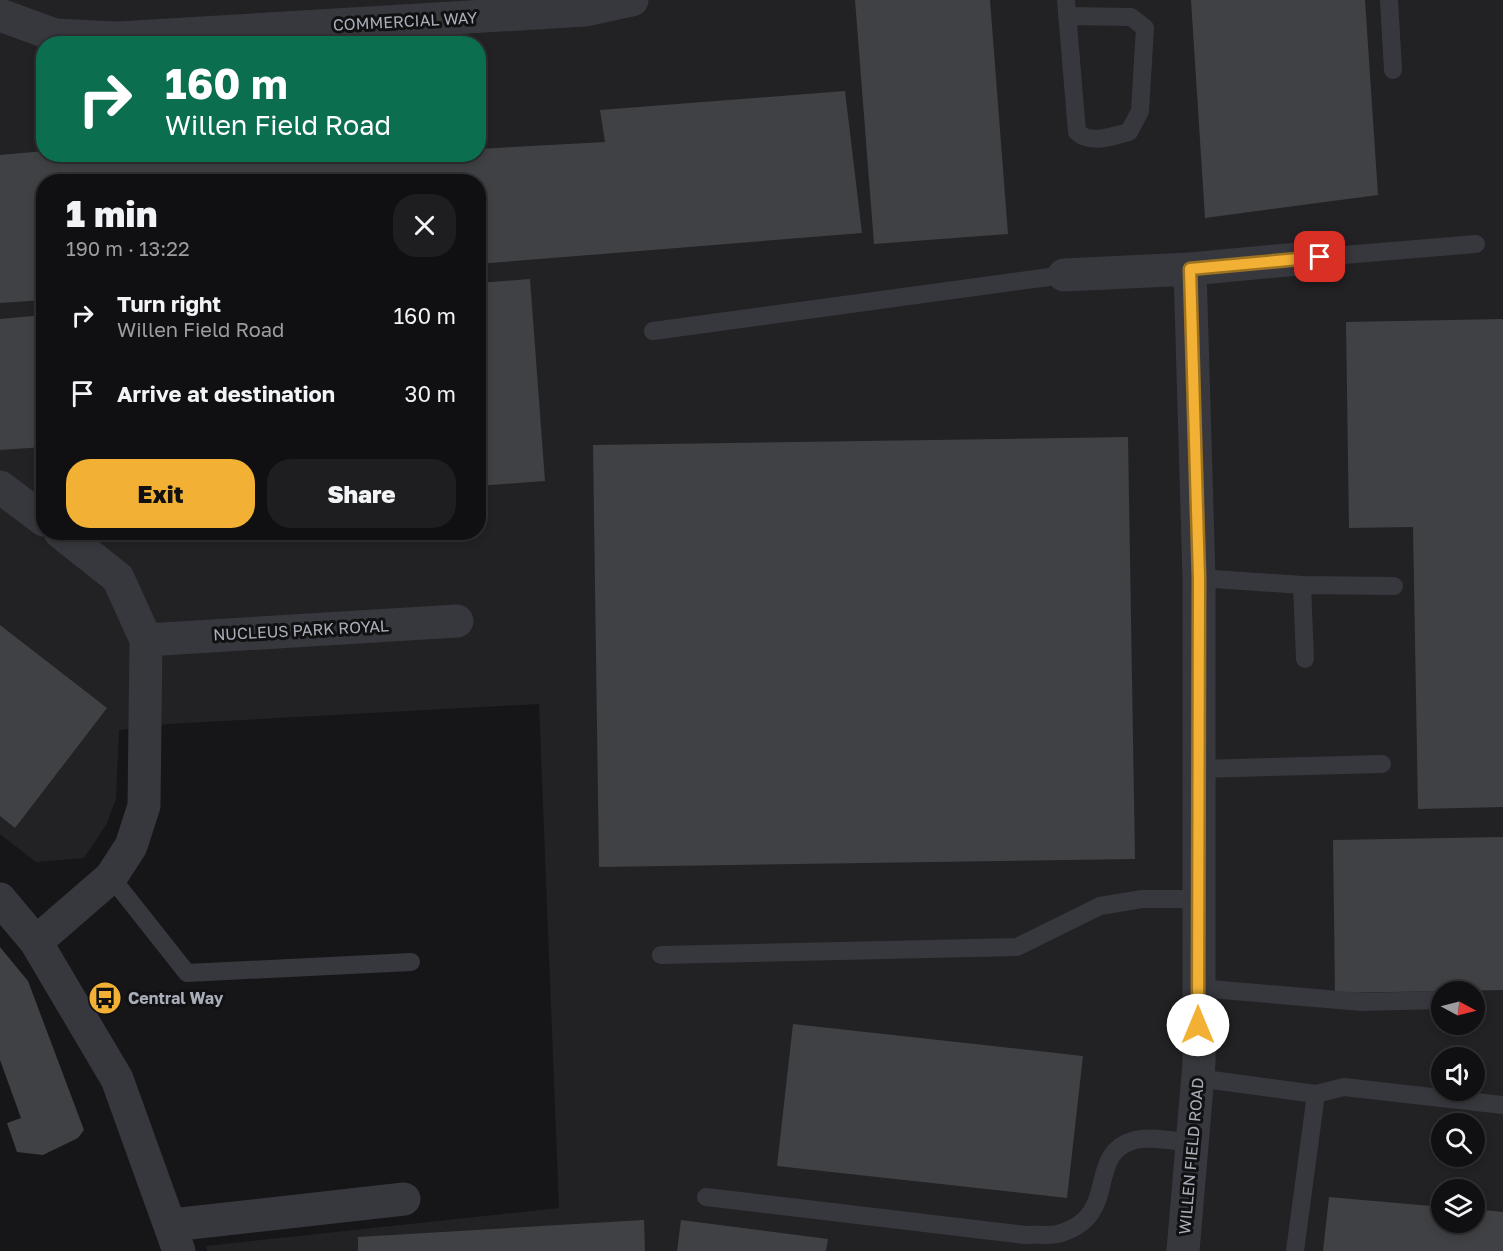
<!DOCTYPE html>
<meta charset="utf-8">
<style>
body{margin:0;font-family:"Golos Text",sans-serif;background:#1e1e20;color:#f1f3f6;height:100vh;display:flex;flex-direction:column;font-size:22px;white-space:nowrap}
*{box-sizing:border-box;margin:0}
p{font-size:20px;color:#9c9d9f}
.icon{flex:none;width:33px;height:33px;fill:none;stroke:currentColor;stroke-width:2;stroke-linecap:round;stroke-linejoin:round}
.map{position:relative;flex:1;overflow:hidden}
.panel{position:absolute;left:36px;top:174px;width:450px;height:366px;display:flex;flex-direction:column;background:#101012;border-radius:24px;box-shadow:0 3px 9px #0003,0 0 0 2px #303032}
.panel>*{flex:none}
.guide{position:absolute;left:36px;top:36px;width:450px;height:126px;border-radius:24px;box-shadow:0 3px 9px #0003,0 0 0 2px #303032;background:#0b6e4f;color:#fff;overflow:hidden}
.needle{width:39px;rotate:97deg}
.buttons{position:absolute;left:1431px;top:981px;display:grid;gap:12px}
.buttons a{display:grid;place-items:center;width:54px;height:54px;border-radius:50%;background:#101012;box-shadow:0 3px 9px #0003,0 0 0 2px #303032;font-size:30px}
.pin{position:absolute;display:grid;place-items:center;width:51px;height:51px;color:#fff;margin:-26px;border-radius:12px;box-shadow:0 3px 9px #0006}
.me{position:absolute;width:66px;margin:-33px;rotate:0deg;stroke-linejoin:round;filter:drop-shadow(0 0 4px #0008)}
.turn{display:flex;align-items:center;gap:21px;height:126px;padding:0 30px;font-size:27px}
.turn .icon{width:78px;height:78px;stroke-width:2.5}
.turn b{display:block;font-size:42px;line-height:51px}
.round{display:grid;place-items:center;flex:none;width:63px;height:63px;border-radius:24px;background:#1e1e20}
.headline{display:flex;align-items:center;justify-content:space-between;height:102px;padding:0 30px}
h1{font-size:36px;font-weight:800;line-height:45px}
.primary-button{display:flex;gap:12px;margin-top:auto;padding:12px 30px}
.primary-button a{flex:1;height:69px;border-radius:24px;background:#f2b134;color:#111;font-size:24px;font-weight:800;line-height:69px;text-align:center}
.primary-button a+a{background:#1e1e20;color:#f1f3f6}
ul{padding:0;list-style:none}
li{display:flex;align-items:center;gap:18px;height:78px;padding:0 30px}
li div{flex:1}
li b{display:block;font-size:22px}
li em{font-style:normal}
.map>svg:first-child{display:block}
.built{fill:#222225;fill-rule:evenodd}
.building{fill:#404145}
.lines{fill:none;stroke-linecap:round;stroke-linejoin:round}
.service{stroke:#37383d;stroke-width:18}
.minor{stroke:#37383d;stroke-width:33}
.route-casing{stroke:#9d7322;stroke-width:15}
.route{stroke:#f2b134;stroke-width:10}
.labels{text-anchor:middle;stroke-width:6;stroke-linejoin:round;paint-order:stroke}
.street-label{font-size:16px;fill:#a8adb8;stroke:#111113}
.poi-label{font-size:16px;font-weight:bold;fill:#a8adb8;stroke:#111113;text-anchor:start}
</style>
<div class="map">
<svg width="1503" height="1251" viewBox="0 0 1503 1251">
<rect width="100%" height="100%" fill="#161618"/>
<path class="built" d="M0,0h1503v1251h-1296l-1,-5 353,-38 -20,-504 -371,20 -49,6 -3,69 -10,26 -22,33 -48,4 -36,-28zM44,44h434v110h-434zM44,182h434v350h-434zM1442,992h32v32h-32zM1442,1058h32v32h-32zM1442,1124h32v32h-32zM1442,1190h32v32h-32z"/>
<path class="building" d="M855,0h135l18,234 -134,10z
M1191,0h174l13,195 -173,23z
M845,91l17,142 -384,31v-82h-434v118l-44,3v-148l44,-4v3h240v6l96,-6h98v-5l127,-7 -5,-32z
M530,279l15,202 -67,5v-203z
M44,315v132l-44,3v-131z
M1503,319v488l-85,2 -5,-282 -64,1 -3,-206z
M1128,437l7,422 -536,8 -6,-422z
M0,625l107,83 -92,120 -15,-12z
M1503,837v153l-168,3 -2,-153z
M0,947l28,34 56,149 -6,8 -35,17 -26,-3 -10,-29 14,-5 -21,-58z
M793,1024l290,32 -16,142 -290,-32z
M1329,1197l113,10v15h32v-13l29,3v39h-180z
M644,1220l1,31h-287v-14z
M681,1220l147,19 -2,12h-149z"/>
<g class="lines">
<path class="service" d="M1066,0l11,132c14,13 35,4 52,0l11,-21 5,-83 -14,-11 -64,-1
M1389,0l4,70
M1320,257l156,-13
M653,331l411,-56
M1199,578l103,7 92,1
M1302,585l3,74
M1197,769l185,-5
M111,877l76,96 224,-11
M661,955l356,-8 83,-41 42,-7h56
M1198,988l164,14 79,-2
M1197,1078l119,16 -21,157
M1316,1094l28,-7 159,18
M706,1197l319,38c10,-1 23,1 33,-1 65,-18 25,-80 77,-94 16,-4 39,1 55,3"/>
<path class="minor" d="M0,15l55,20 63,3 468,-28 46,-10
M1064,275l126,-6 130,-12
M0,487l44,33
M146,640l311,-19
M0,899l36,43 81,137 62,172
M36,942l75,-65 20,-31 13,-40 2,-166 -28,-62 -58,-46
M172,1225l232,-26
M1183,1251l16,-188v-485l-9,-309"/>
</g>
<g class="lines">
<defs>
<path id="route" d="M1198,1025l1,-447 -9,-309 130,-12"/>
</defs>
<use href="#route" class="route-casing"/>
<use href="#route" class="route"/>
</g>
<defs>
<symbol id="bus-disc" viewBox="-11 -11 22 22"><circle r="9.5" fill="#f2b134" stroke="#111113"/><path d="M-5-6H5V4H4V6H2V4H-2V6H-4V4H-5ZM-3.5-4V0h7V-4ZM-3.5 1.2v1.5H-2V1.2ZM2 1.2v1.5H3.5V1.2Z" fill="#111"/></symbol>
</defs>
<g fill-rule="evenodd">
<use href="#bus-disc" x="86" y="979" width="38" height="38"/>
</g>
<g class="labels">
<g class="street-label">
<text transform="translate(405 21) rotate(-3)" y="6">COMMERCIAL WAY</text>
<text transform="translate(301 630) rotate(-3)" y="6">NUCLEUS PARK ROYAL</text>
<text transform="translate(1191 1156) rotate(-85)" y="6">WILLEN FIELD ROAD</text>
</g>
<g class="poi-label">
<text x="128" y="1004">Central Way</text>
</g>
</g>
</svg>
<div class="buttons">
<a><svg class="needle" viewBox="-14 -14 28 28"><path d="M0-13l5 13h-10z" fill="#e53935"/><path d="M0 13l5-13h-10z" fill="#9c9d9f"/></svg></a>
<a><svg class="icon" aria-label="sound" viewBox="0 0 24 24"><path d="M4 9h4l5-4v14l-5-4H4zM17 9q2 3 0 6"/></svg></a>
<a><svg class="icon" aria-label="search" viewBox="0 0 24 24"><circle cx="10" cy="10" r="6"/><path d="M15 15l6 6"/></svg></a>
<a><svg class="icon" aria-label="layers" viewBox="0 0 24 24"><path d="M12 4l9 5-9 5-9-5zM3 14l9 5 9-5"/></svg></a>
</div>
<div class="pin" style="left:1320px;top:257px;background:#d93025"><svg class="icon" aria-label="arrive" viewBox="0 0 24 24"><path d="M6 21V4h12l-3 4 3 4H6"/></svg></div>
<svg class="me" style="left:1198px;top:1025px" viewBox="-20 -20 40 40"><circle r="19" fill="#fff"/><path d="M0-13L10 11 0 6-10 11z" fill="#f2b134"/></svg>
<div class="guide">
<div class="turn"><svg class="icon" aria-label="right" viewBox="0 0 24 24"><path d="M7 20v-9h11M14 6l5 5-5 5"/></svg><div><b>160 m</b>Willen Field Road</div></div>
</div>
<section class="panel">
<div class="headline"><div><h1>1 min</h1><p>190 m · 13:22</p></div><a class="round"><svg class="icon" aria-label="close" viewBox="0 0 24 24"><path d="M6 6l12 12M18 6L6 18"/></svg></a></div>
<ul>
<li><svg class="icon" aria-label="right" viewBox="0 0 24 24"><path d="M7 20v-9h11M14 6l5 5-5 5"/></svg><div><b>Turn right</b><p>Willen Field Road</p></div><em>160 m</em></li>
<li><svg class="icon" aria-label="arrive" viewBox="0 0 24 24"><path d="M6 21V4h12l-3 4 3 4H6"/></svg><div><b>Arrive at destination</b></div><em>30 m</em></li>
</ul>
<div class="primary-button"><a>Exit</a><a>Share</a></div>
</section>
</div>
